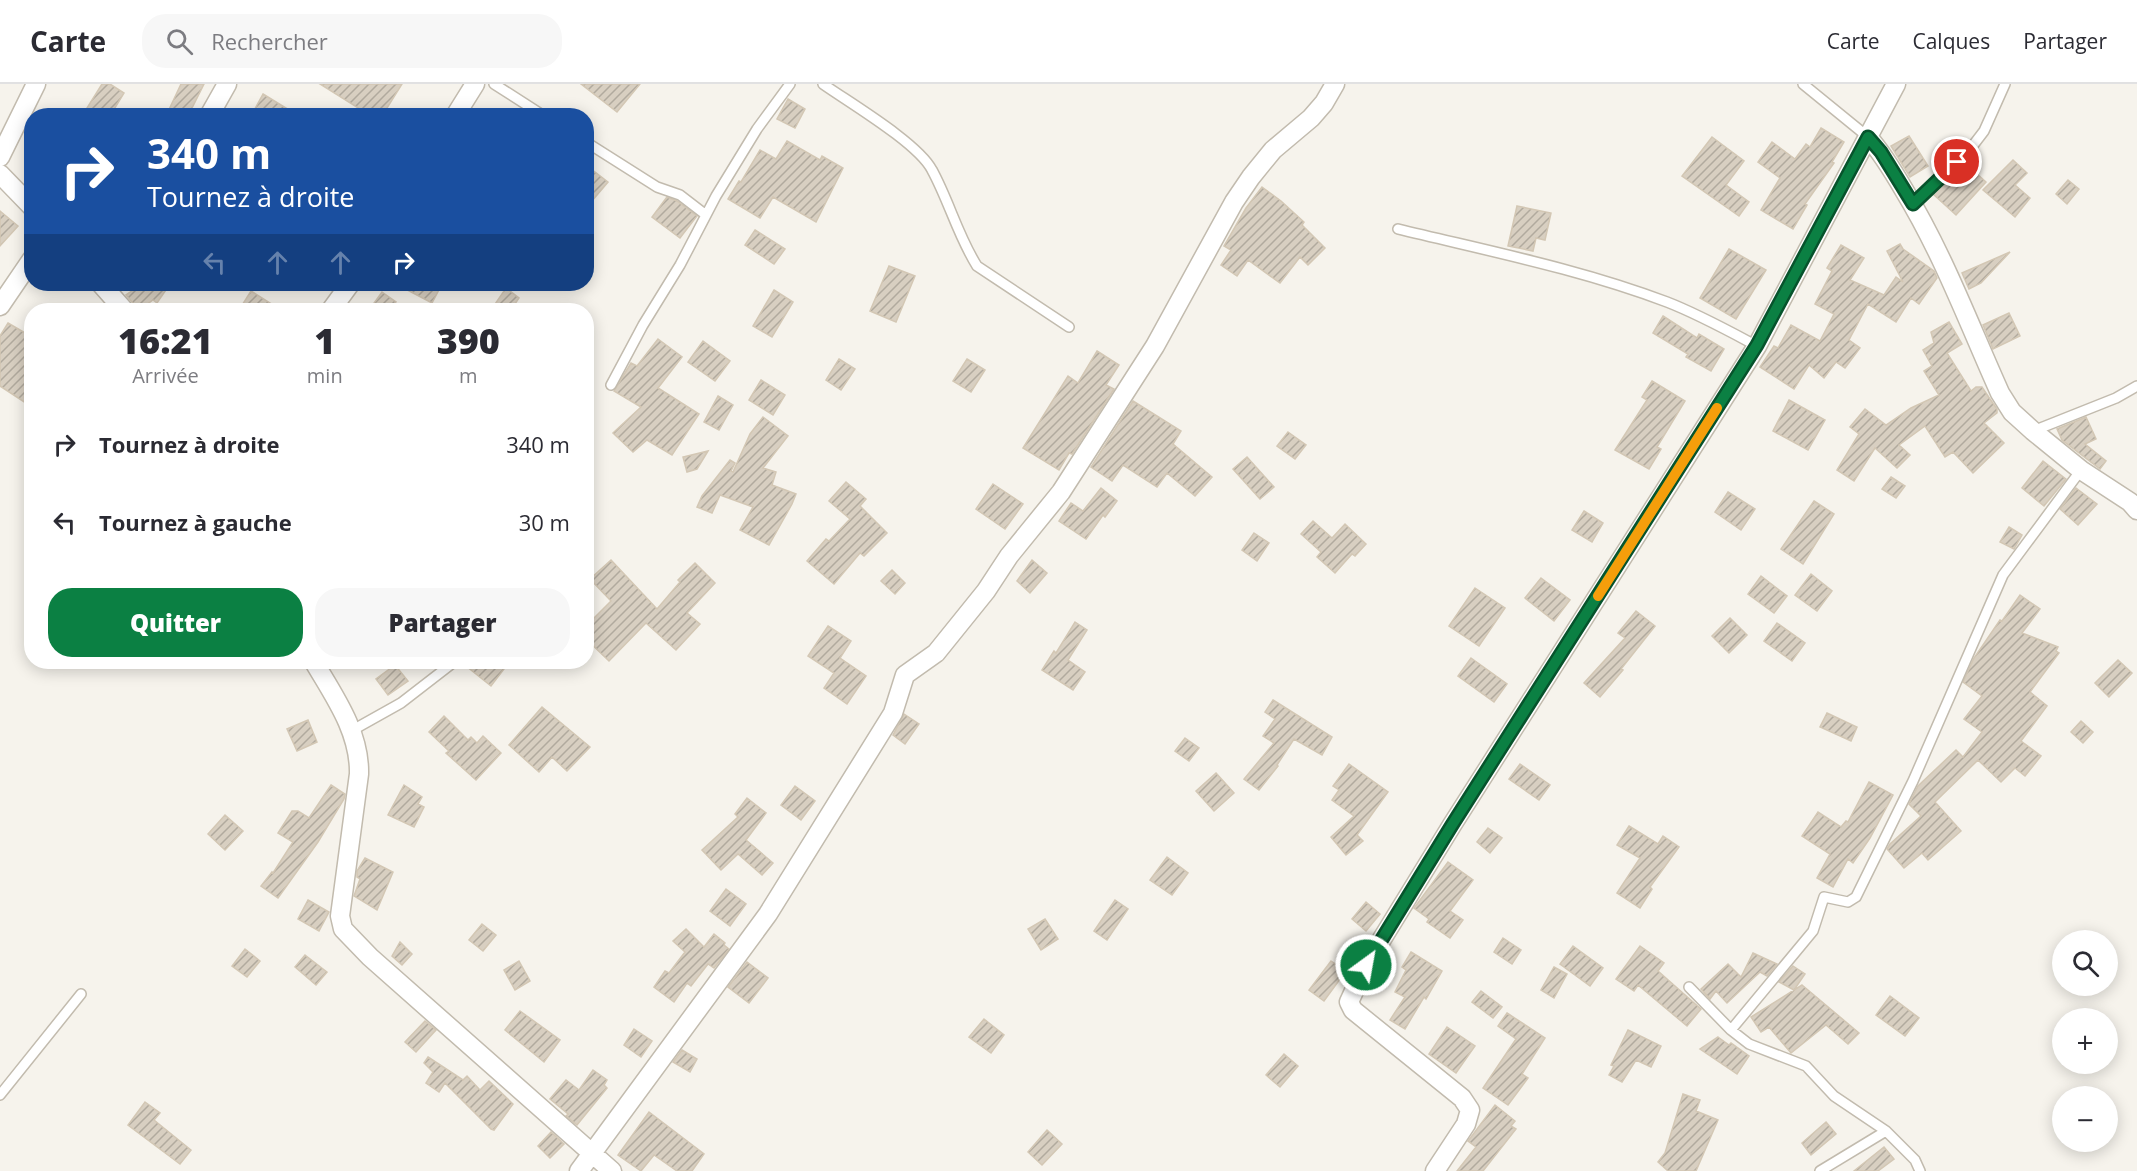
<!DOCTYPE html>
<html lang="fr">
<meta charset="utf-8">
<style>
body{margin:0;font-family:"Open Sans",sans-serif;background:#f7f7f7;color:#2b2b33;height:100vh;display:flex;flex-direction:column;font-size:22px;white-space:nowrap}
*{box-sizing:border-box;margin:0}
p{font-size:20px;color:#7c7c81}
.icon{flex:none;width:33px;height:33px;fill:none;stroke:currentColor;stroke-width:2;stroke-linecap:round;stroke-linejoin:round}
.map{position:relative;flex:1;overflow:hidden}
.panel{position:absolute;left:24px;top:219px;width:570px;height:366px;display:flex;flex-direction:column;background:#fff;border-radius:24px;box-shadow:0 3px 15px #0003}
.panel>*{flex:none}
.top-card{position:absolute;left:24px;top:24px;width:570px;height:183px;border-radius:24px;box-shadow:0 3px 15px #0003;background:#1a4fa0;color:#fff;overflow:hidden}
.buttons{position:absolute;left:2052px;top:846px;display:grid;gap:12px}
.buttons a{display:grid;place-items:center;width:66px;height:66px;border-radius:50%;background:#fff;box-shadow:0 3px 15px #0003;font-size:30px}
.pin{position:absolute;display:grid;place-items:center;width:51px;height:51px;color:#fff;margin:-26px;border:3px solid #fff;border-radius:50%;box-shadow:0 2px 6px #0007}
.me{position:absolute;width:66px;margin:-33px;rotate:32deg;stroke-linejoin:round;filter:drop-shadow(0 0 4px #0008)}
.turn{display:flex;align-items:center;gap:21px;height:126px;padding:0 24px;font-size:27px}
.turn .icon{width:78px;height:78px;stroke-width:2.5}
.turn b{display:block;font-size:42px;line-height:51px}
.lanes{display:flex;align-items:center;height:57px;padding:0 24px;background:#0003;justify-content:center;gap:30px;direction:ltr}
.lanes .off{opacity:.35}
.eta{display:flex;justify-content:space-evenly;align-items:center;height:102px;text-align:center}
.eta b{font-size:36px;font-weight:800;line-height:42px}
.primary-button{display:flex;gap:12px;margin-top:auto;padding:12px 24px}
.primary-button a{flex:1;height:69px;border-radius:24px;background:#0b8043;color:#fff;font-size:24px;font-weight:800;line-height:69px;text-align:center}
.primary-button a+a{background:#f7f7f7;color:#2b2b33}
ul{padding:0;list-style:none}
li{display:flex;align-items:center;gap:18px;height:78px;padding:0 24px}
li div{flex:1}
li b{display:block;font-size:22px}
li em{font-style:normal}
header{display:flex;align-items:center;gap:36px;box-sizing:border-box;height:84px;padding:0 30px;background:#fff;border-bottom:2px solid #e1e1e2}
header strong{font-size:28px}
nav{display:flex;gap:33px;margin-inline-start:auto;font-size:21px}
.search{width:420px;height:54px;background:#f7f7f7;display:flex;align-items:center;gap:15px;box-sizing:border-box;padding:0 21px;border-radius:24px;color:#7c7c81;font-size:22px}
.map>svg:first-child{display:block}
.building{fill:url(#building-hatch);stroke:#d3c7b4;stroke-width:1.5}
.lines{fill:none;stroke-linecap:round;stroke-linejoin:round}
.service-casing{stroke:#c2bbae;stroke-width:12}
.minor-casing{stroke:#c2bbae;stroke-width:21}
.service{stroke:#fff;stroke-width:9}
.minor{stroke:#fff;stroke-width:18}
.route-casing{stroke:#07532c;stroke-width:15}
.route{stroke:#0b8043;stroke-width:10}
.slow{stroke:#f59e0b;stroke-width:10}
</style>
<header>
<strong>Carte</strong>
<div class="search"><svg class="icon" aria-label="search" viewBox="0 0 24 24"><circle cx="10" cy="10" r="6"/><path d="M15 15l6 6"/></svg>Rechercher</div>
<nav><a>Carte</a><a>Calques</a><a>Partager</a></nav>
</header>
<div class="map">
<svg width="2137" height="1087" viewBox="0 0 2137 1087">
<defs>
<pattern id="building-hatch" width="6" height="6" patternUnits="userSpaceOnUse" patternTransform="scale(1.5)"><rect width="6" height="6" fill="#d8cfc1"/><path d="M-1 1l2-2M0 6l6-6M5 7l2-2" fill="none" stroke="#b1aa9e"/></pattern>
</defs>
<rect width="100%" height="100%" fill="#f6f3ec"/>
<path class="building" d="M102,0h8l14,9 -14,23h-28z
M181,0h23l-16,32h-22z
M320,0h82l-20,32h-11z
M581,0h59l-23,28z
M263,10l36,22h-48z
M788,15l17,10 -10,19 -18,-9z
M1821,44l23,14 -12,20 2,1 -29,41 2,1 -14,24 -32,-19 19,-32 -22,-16 14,-20 23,17 11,-15 4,3z
M1909,52l19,30 -18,11 -19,-31z
M1712,53l32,24 -18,24 23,17 -10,14 -57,-40z
M787,57l33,19 2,-4 21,12 -27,54 -43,-25 -13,21 -32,-19 11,-18 2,1 19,-32 16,9z
M2013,76l14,13 -12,12 15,13 -15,19 -32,-27z
M1965,79l21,19 -30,33 -23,-21z
M586,81l22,17 -22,26z
M2068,96l11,9 -12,15 -11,-10z
M1262,103l19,14 23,21 -2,3 23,23 -17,17 -8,-8 -20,26 -32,-23 -11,16 -16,-11 10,-15 -7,-4 22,-38z
M667,113l10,4 20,15 -17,22 -28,-21z
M1517,122l34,7 -6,27 -9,-2 -3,13 -25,-5z
M0,127l18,15 -18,20z
M755,146l30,19 -11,15 -29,-19z
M1900,160l3,5 31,22 3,7 -18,26 -8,-6 -15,24 -28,-18 -19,36 11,8 -15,20 -9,-6 -12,16 -15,-13 -15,24 -34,-22 14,-21 4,2 13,-23 29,16 14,-27 -19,-10 17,-33 -5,-3 14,-23 23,13 -14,22 34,15 12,-18 7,5 -16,-31z
M1729,165l37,21 -30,49 -36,-21z
M2010,168l-29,31 -12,6 -7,-16z
M889,182l26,10 -19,46 -26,-11z
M142,200h28l-13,19 -4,-3 -14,10h-4l-2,-7 -7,-8z
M396,200h46l-10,19z
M506,204l13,10 -8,12h-20z
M774,206l19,12 -21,35 -19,-11z
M251,207l30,19h-42z
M382,208l14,10 -7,8h-20z
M2009,229l11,23 -27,13 -10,-24z
M1663,232l34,22 2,-4 25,15 -13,22 -25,-14 2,-3 -35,-21z
M1949,238l13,22 -15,9 24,38 5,-4h6l8,12 7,10v4l-13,10 20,20 -31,30 -20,-21 -8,5 -20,-31 -26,19 11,10 -13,13 -22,-20 -21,33 -17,-11 22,-36 -9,-7 15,-18 21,16 25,-17 28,-13 -15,-24 8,-5 -9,-16 11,-7 -3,-11z
M8,239l24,14v70l-32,-21v-50z
M658,255l24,18 -24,31 41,26 -27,41 -25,-15 -14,12 -20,-19 28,-26 -27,-16 17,-28 6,3z
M703,257l27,20 -15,20 -27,-19z
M1097,267l22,14 -13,20 8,4 -42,65 -3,-1 -10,17 -36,-22 45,-72 10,7z
M839,275l16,10 -14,21 -15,-10z
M967,275l18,11 -14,22 -18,-11z
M761,296l24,15 -12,20 -24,-15z
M1652,297l33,20 -28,46 4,2 -12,20 -34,-19 32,-50 -5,-3z
M718,312l15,9 -14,25 -15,-8z
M1789,316l36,20 -17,30 -35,-19z
M1133,317l48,30 -8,13 39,33 -17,19 -28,-23 -10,14 -34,-22 -11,16 -21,-14z
M763,333l25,19 -25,32 13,4 -4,13 24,9 -4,10 -23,41 -29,-15 13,-23 -33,-12 -8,18 -15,-6 5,-11 28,-36 5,3 -4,8 2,1 17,-38z
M2086,333l10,22 -11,5 21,17 -6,8 -38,-29 -5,-11z
M1288,348l18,13 -11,14 -18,-13z
M708,367l-11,18 -10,3 -4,-15z
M1247,373l27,30 -14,12 -27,-30z
M2043,377l23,18 -22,27 -22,-18z
M1891,393l14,9 -9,12 -14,-9z
M846,398l20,17 -6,7 27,27 -23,23 -4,-3 -26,31 -27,-23 19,-22 3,2 21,-22 -21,-18z
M993,400l30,20 -18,25 -29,-20z
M1101,404l16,13 -12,16 -2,-2 -17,24 -27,-18 12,-18 12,8z
M2076,404l21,16 -19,21 -18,-16z
M1728,408l27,17 -14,21 -26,-18z
M1814,417l20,13 -31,50 -22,-15z
M1584,427l19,12 -11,19 -20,-12z
M1313,437l19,17 13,-14 21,20 -11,12 -3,-2 -17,19 -18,-16 4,-5 -20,-18z
M2009,443l13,8 -8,14 -14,-7z
M1254,449l15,10 -12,18 -15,-11z
M611,476l46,49 23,-27 -2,-2 17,-17 20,20 -28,30 13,11 -24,26 -30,-27 -37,38 -23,-22v-13l25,-25 -21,-22z
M1032,476l15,13 -17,20 -13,-12z
M892,486l13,13 -10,11 -14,-13z
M1811,490l21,17 -15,20 -22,-16z
M1761,492l26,20 -13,17 -26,-19z
M1541,494l29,22 -16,21 -29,-23z
M1475,504l30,20 -26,38 -30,-20z
M2020,511l20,14 -18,24 36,14 -2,4 3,2 -29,39 17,14 -26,35 20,15 -16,20 -10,-8 -14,14 -23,-22 -43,42 26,29 -33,29 -6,-7 -18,15 -17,-19 3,-5 31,-28 -12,-12 9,-18 38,-36 7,7 19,-25 -18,-13 18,-23 -19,-14 11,-24 26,-38 2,1z
M1636,527l19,15 -34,43 2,1 -23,27 -16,-14 41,-45 -7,-5z
M1730,534l17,17 -18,18 -17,-17z
M1075,538l12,8 -19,30 17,12 -12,18 -31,-20 12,-19 2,2z
M1777,539l28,20 -13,18 -28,-20z
M828,542l23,15 -11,17 26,18 -19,28 -23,-16 10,-15 -26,-17z
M1471,574l36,26 -13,18 -36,-26z
M2118,576l14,13 -23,24 -14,-14z
M461,578h33l10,7 -13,17z
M395,581l13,16 -20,14 -12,-16z
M1273,616l59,37 -10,18 -28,-16 -17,26 1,1 -19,24 -15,-11 30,-36 -11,-7 12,-17 -10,-7z
M542,623l48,40 -23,24 -15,-14 -13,15 -30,-27z
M1827,629l30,14 -6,14 -31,-14z
M904,630l15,10 -14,20 -12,-9z
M444,632l24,24 3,-3 6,6 6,-7 18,17 -25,27 -30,-27 3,-2 -20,-19z
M308,636l9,22 -20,9 -10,-22z
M2081,637l12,11 -10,11 -12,-11z
M1185,654l14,10 -10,13 -14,-10z
M1349,680l39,28 -31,43 6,6 -17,14 -15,-18 23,-21 -22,-16 7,-10 -6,-4z
M1520,680l30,21 -11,15 -30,-21z
M1216,689l18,20 -20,18 -18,-20z
M1869,698l24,13 -23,43 -17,25 -5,-4 -15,28 -16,-9 13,-24 -28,-18 16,-24 23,15 5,-6 2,1z
M331,701l14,9 -1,5 -26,43 -40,56 -17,-12 11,-14 1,1 20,-31 -15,-9 14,-22h6l11,7z
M404,701l18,12 -4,7 6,3 -10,20 -26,-12z
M795,702l20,15 -14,19 -20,-15z
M747,714l19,15 -20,27 27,23 -11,12 -24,-21 -17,16 -19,-20 36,-33 -3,-3z
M225,731l18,16 -18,19 -17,-16z
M1629,742l29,18 5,-8 16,11 -29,40 2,2 -12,19 -23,-15 23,-35 -23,-13z
M1488,744l14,10 -12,15 -13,-11z
M1167,773l21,16 -16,22 -22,-15z
M365,774l28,14 -16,38 -23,-14 6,-17 -3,-2v-6z
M1448,778l25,18 -23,31 13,9 -13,18 -23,-16 2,-3 -15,-11z
M726,805l20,15 -16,22 -20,-15z
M308,816l21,12 -10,19 -21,-12z
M1115,816l13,9 -21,31 -13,-9z
M1366,818l14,12 -14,17 -14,-12z
M1045,835l13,20 -17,11 -13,-21z
M482,840l14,11 -13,16 -14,-11z
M686,845l18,18 10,-13 11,9 -1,2 5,4 -15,19 -6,-4 -17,22 -4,-3 -13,19 -20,-15 11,-16 4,2 16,-21 -12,-11z
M1503,854l18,12 -9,14 -18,-12z
M400,858l12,12 -10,11 -10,-9z
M1573,862l30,22 -13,18 -30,-22z
M1640,862l24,17 -6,8 43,38 -14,17 -49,-41 -4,6 -18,-12z
M245,865l15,12 -13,16 -15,-11z
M1411,868l31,19 -16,28 -2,-2 -19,32 -15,-9 15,-23 -10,-5 11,-22 -4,-3z
M1753,869l24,11 -10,12 -7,-4 -33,31 -11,-12 -6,8 -9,-10 27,-25 13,13z
M305,871l22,17 -11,13 -21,-18z
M519,877l11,20 -15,9 -11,-20z
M1331,877l15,10 -22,30 -15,-11z
M747,878l21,16 -19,25 -21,-16z
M1793,882l12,8 -11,16 -15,-8z
M1554,883l13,7 -13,24 -13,-8z
M1802,901l57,48 -11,11 -22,-19 -35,28 -22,-26 -8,5 -10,-15z
M1481,907l21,16 -9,11 -21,-16z
M1890,912l29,22 -14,18 -29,-21z
M520,927l40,29 -16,22 -39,-32z
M1507,929l38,25 -23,36 6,4 -20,27 -25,-17 33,-49 -18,-13z
M984,935l20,16 -13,18 -22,-16z
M425,937l11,9 -20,22 -11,-10z
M1447,943l28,19 -19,27 -27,-19z
M634,945l18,12 -11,16 -17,-12z
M1628,946l33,16 -10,21 -15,-7 -14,22 -13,-7 5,-9 -3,-1z
M1718,953l11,8 2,-2 18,13 -12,18 -37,-25z
M682,966l15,9 -7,13 -17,-10z
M1284,970l14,12 -18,21 -14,-12z
M428,973l35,23 4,-4 13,14 9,-9 24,23 -19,26 -3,-1 -46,-46 -6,9 -13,-9 7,-11 -9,-9z
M593,986l14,10 -3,5 3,3 -30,37 -11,-9 2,-2 -18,-15 16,-19 13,10z
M1683,1010l17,6 -4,11 22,9 -22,51h-28l-10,-9 7,-9z
M145,1018l15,11 -6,7 37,30 -11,14 -52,-39z
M1495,1021l20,16 -4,5 5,3 -33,42h-26l19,-24 -8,-6z
M649,1028l55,42 -12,17h-15l-23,-16 -13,16 -23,-16z
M1826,1038l10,12 -25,21 -9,-12z
M1047,1046l15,14 -20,21 -14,-13z
M551,1048l13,12 -14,14 -12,-12z
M1884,1063l10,12 -16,12h-24z"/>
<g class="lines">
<defs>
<path id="service" d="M494,0l50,32
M823,0c27,19 95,59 109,86 17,31 26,66 45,96l92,61
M1803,0l65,53
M586,58l71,45 23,8 26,20
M1913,120l58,-56 13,-17 21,-47
M1398,145c90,22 182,40 269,73 31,12 60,28 90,44
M611,301l32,-60 37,-60 36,-69 41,-67 33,-45
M2033,347l83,-33 21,-12
M351,647l50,-28 53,-41
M1689,903l42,43 18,14 57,22 28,30 52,35 29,29 5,11
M1731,946l82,-99 11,-34 24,5 8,-5 57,-116 90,-206 78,-105
M0,1011l81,-101
M1820,1087l66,-40"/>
<path id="minor" d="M209,32l18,-32
M455,32l20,-32
M1868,53c14,16 25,34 36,53 39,64 65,134 96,203l12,19 21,19 48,39 49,32 7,8
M0,73l36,-73
M0,90l32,33
M101,200l23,26
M0,222l32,-47
M331,226l19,-26
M314,578c20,34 46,70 45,112l-19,142 3,13 27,28 242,214
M579,1087l189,-257 125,-201 12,-38 31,-22 50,-62 23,-35 52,-64 94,-146 79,-144 17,-25 22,-27 38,-32 13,-15 11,-19
M1435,1087l31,-47 4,-14 -8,-12 -109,-88 -4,-8 17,-37 86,-140 305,-479 139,-262"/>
</defs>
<use href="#service" class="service-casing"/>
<use href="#minor" class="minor-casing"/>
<use href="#service" class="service"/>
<use href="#minor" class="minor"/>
</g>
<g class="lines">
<defs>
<path id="route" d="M1366,881l86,-140 305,-480 111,-208 13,15 32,52 44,-42"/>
</defs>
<use href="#route" class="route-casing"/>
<use href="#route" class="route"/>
<path class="slow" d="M1598,512l119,-188"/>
</g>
</svg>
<div class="buttons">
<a><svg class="icon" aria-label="search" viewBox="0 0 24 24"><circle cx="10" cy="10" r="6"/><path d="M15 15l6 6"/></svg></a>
<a>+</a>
<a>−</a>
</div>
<div class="pin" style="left:1957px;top:78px;background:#d93025"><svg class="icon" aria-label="arrive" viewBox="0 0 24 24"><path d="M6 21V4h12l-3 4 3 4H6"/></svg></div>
<svg class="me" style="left:1366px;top:881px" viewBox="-20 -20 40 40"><circle r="17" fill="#0b8043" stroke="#fff" stroke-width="3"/><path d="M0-11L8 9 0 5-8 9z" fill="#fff"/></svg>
<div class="top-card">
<div class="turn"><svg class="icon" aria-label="right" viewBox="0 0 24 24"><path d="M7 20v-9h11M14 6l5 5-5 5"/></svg><div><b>340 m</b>Tournez à droite</div></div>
<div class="lanes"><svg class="icon off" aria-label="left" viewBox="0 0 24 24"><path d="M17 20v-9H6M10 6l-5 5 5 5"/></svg><svg class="icon off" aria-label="ahead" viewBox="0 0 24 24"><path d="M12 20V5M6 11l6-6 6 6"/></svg><svg class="icon off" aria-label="ahead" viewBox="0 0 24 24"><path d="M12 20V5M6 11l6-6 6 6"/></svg><svg class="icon" aria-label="right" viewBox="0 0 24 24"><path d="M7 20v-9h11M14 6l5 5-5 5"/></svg></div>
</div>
<section class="panel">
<div class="eta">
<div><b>16:21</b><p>Arrivée</p></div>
<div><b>1</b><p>min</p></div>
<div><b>390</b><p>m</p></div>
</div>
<ul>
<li><svg class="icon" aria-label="right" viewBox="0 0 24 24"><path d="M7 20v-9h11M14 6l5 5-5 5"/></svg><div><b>Tournez à droite</b></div><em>340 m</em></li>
<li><svg class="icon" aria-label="left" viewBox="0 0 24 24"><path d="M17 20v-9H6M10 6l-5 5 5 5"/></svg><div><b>Tournez à gauche</b></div><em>30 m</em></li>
</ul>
<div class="primary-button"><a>Quitter</a><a>Partager</a></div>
</section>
</div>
